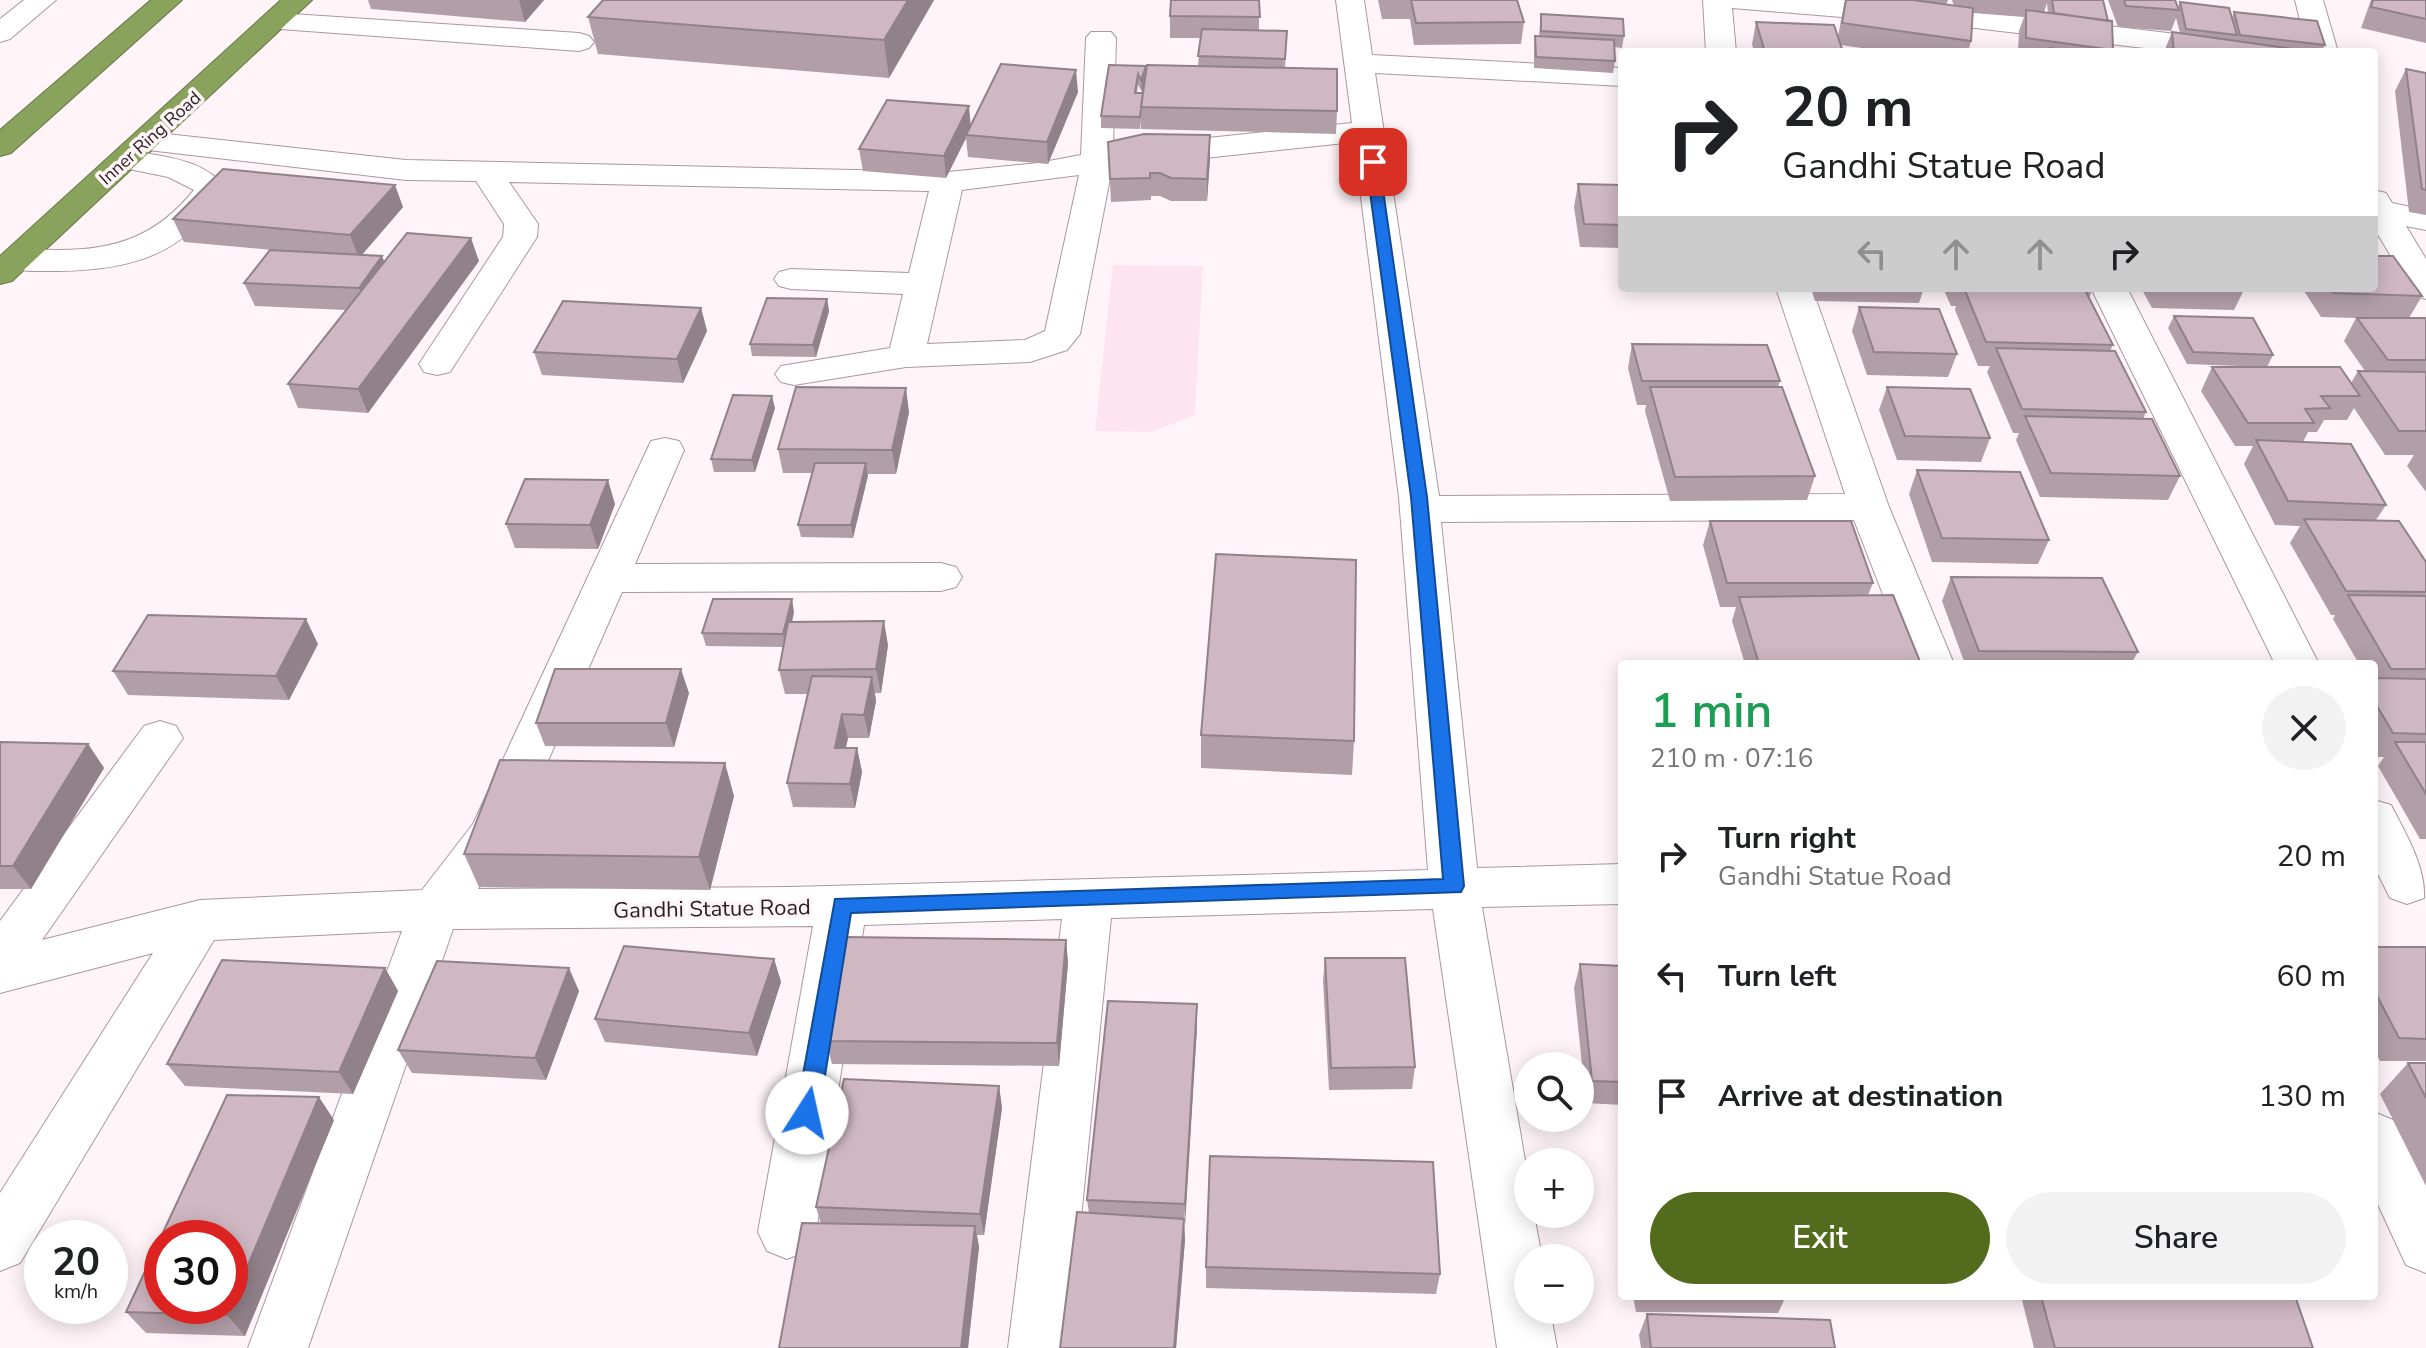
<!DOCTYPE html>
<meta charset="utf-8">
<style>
body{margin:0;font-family:"Nunito Sans",sans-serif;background:#f2f2f2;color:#202124;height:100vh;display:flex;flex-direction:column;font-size:30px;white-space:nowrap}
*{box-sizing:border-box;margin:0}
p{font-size:26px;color:#757577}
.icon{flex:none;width:44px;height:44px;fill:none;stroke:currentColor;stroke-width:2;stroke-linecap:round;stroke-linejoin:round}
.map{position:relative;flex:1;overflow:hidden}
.side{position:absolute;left:1618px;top:660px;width:760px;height:640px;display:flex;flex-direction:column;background:#fff;border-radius:8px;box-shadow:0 4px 20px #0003}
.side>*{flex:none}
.banner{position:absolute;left:1618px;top:48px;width:760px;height:244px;border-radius:8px;box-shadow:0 4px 20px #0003;background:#fff;color:#202124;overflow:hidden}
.fabs{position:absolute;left:1514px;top:1052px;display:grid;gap:16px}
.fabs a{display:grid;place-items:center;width:80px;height:80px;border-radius:50%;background:#fff;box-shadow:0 4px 20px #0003;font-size:40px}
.speed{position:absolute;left:24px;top:1220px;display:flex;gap:16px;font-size:40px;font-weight:700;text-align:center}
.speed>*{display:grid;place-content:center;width:104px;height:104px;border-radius:50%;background:#fff;box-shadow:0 4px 20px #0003;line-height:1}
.speed small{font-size:20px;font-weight:400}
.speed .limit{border:12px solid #d22;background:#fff;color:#111}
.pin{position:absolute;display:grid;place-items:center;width:68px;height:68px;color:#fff;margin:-34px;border-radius:16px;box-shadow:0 4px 12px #0006}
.me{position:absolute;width:88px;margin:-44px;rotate:10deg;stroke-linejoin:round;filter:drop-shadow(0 0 6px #0008)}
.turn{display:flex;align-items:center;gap:28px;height:168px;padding:0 32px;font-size:36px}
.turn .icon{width:104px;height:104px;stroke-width:2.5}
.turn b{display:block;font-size:56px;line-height:68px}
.lanes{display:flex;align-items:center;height:76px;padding:0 32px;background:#0003;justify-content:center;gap:40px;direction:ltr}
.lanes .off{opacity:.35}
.round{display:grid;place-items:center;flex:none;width:84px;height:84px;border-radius:42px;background:#f2f2f2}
.overview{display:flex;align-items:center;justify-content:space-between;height:136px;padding:0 32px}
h1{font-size:48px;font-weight:600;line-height:60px;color:#1e9e55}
.cta{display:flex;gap:16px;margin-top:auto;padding:16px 32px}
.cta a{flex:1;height:92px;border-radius:48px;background:#526b1c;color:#fff;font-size:32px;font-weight:600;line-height:92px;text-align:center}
.cta a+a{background:#f2f2f2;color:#202124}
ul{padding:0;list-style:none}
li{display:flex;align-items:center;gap:24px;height:120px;padding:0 32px}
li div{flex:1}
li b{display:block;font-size:30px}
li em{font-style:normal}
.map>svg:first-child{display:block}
.built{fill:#fee4ef}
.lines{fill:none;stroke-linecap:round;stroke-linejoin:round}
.minor-casing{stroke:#ac96a0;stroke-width:2}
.highway-casing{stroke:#677548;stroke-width:2}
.minor{fill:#fff;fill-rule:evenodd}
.highway{fill:#89a35c;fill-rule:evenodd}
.wall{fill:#b29ea7;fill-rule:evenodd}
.shaded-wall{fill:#918188}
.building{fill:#cfb8c2;stroke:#918188;stroke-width:2;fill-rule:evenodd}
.route{fill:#1a73e8;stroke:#114b97;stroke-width:2}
.labels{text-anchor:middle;stroke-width:7;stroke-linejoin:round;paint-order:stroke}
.far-street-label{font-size:18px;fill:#271f22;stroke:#fff5f9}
.street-label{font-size:22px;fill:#271f22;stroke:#fff5f9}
</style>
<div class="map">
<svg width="2426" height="1348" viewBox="0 0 2426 1348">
<rect width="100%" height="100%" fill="#fff5f9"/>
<path class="built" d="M1113,265l90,1 -8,149 -44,17 -56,-1z"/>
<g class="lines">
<defs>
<path id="minor" d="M24,0h32l-46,39 -10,3v-23z
M1336,0h28l8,55 250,13v18l-247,-13 64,423 406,-2 -69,-206h36l77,219 65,157h-44l-56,-144 -413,2 36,346 145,-4v40l-140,3 46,271v36h6l8,44h-14v52h22l7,38h-60l-64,-439 -322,9 -43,430h-60l54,-429 -198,6 -48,307 -9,19 -20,8 -20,-8 -9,-19 55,-306 -360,3 -145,419h-60l154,-417 -188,9 -194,323 -20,8v-78l153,-240 -153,40v-72l144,-195 16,-5 16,5 7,12 -141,202 158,-40 222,-10 51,-66 178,-383 14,-3 14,3 5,9 -49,114 306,-1 15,4 6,10 -6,10 -15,4 -319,1 -106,242 -38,55 311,-2 639,-17 -29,-373 -45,-355 -242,26 -32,166 -13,16 -37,12 -124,5 -112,18 -13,-3 -6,-8 6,-8 109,-18 13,-54 -112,-5 -12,-3 -5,-7 5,-7 12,-3 118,4 20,-82 -420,-9 29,42 -1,13 -87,135 -13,3 -13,-3 -5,-8 84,-127 1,-13 -28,-43 -70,-1 -258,-30 -11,-2 -5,-7 5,-7 11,-2 258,28 542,12 90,-9 43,-8 5,-117 5,-6h20l5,6 -3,110 239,-25zM1079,175l-34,156 -20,9 -98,4 35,-154z
M1703,0h139l133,10 276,33 10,3 5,6h-88l-203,-24 -243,-20 4,44h-30z
M2295,0h28l15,52h-30z
M277,13l302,20 10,3 5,6 -5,6 -10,3 -312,-23 -4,-6 4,-6z
M140,152c32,6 67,9 87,38 -43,64 -93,80 -168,81 -19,0 -37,1 -55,-4l-4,-9 4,-5c18,-5 37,-3 55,-3 57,0 98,-14 135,-60l-26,-13 -39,-8 -5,-7 5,-7z
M2374,190l12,3 6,10 34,7v20l-20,-4 20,33v40l-12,-4 -40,-67z
M2091,288h36l192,376h-44z
M2374,800l17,5c14,27 35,62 33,93l-17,6 -17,-6 -16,-32z
M2374,1112l19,8 33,66v87l-20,-8 -32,-69z"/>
<path id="highway" d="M151,0h31l-171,153 -11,3v-26z
M281,0h31l-300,281 -12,3v-28z"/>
</defs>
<use href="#minor" class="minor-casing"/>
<use href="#highway" class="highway-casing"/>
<use href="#minor" class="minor"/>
<use href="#highway" class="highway"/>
</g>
<path class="wall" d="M368,0h176l-19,22 -154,-13z
M603,0h331l-45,78 -291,-24 -10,-37z
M1259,0v30l28,1 -2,37 52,43 -1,23 -195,-5v-8l-1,8 -39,-1v-12l45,-50h52l2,-28h-30v-22zM1138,85l4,7 1,-5v6h-6z
M1378,0h139l7,22 -3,22 -107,1 -4,-26h-28z
M1845,0h103l-2,5 8,1 -2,-6h151l10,50v2h-95l1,-21 5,-14 -51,-4 -2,28 -3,11h-79l-48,-7 2,7h-89l-2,-8 4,-22 82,14zM2047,3l1,10 -4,-1z
M2108,0h67l3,7 2,-5 52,16 2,-6 91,33 -4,7h-157l8,-20 8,1 -4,-15 -5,13 -53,-4z
M2371,0h55v43l-65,-15z
M1541,14l83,22 -2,12 -8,-1 1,14 -2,12 -79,-5v-21l1,-11h4z
M2406,69l20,4v142l-17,-3 -14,-121z
M1078,92l-30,72 -80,-7 -2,-19 -20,40 -83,-7 -4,-22 112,-23z
M1210,135v23l-3,43h-36l-11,-5h-9v4l-40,2 -3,-60z
M1578,184l44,1v63l-42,-1 -6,-40z
M403,207l-41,48 20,1 2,6 95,-1 -111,152 -70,-5 -10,-24 58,-74 -91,-4 -11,-23 39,-32 -99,-9 -11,-23z
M1811,288h113l-5,15 -104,-2z
M1943,288h150l-4,10 24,47 -3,6 36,61 -3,7 37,57 -12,24 -128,-3 -24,-57 3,-7h-6l-26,-61 3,-6h-12l-23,-56 1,-4h-5z
M2141,288h104l-11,22 -82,-2z
M2302,288h72l48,8 -13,22h17v174l-19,-26 7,-11h-29l-31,-47 -7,12h-23l-7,12h-9l-5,10 83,63 -10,15 50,72v247h-6l-42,-73 6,-9h-8l-2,-4v-89h-15l-26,-45 2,-4h-4l-41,-72 10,-17 -25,-1 -31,-61 9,-18h-18l-34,-55 11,-24h53l-78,-3 -19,-36 6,-12 99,39 -6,12 84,16 7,-12h7l-21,-30 12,-23 -35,-1z
M827,299l2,12 -13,46 -64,-1 -2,-12z
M1859,307l98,47 -9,23 -81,-2 -15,-44z
M701,308l6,23 -24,52 -141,-8 -8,-23z
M1632,344l148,37 -2,6 37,89 -8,24 -137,1 -25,-90 1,-6h-9l-9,-37z
M1887,387l103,51 -9,24 -84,-2 -18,-50z
M775,408l-20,64h-41l-3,-13z
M909,412l-13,62h-29l-14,64 -52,-1 -3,-12 14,-52h-29l-5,-24z
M1917,470l132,70 -11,24 -106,-2 -23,-68z
M615,504l-17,45 -83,-1 -9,-24z
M1710,521l163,62 -5,12 53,69h-176l-13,-43 4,-14h-16l-17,-62z
M1951,577l187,75 -7,12h-166l-23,-63z
M794,612l-2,10 96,23 -7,48h-6l1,8 -7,37h-21l-2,10h11l5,24 -7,36 -62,-1 -6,-24 21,-89h-23l-6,-24 5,-23 -78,-1 -4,-13z
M318,644l-29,56 -161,-5 -15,-24z
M689,693l-15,54 -129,-1 -9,-23z
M1201,735l153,6 -2,34 -151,-7z
M0,742l88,2 16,24 -73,121h-31z
M734,796l-24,94 -231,-3 -15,-33z
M1066,940l2,23 -9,103 -227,-2 -6,-23z
M2374,947h52v114h-46l-6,-12z
M1325,958l90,109 -3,22 -83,1 -6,-109z
M774,959l7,23 -24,74 -152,-14 -10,-23z
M1580,964l42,2v139l-36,-2 -12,-115z
M385,968l13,23 -45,103 -168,-8 -18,-22z
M579,991l-33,89 -134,-7 -14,-23z
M1197,1027l-13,199 1,14 -9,108h-116l29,-135 -2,-13z
M2408,1063h18v122l-46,-91z
M999,1086l3,22 -18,127h-7l2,12 -11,101h-189l42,-124 -5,-17z
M334,1120l-89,216 -99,-3 -20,-21z
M1206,1267l234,7 -4,20 -230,-6z
M1633,1296h153l-8,17 -142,-1z
M2021,1296h274l18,52h-279z
M1647,1314l188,34h-194l-2,-13z"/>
<path class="shaded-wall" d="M519,0h25l-19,22z
M908,0h26l-45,78 -5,-38z
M1146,66l1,12 -5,14 -1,-12z
M1076,70l2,22 -30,72 -1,-22z
M969,106l2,23 -5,6v3l-20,40 -2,-22z
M1210,135v23l-3,43v-22z
M395,185l8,22 -44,51 -9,-23z
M471,238l8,23 -111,152 -10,-24z
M382,256l9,23 -22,32 -10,-23z
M827,299l2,12 -13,46 -3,-12z
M701,308l6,23 -24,52 -6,-24z
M906,388l3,24 -13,62 -4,-24z
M772,396l3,12 -20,64 -3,-12z
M866,463l2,13 -15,62 -2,-13z
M608,480l7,24 -17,45 -8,-24z
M792,599l2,13 -8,35 -3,-13z
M306,619l12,25 -29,56 -13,-24z
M884,621l4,24 -7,48 -5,-24z
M681,669l8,24 -15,54 -8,-24z
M872,677l4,24 -7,37 -5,-23z
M842,714l6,24 -8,33 -5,-23z
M88,744l16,24 -73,121 -18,-23z
M857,748l5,24 -7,36 -5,-24z
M725,763l9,33 -24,94 -11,-33z
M1066,940l2,23 -9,103 -2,-23z
M774,959l7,23 -24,74 -8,-23z
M385,968l13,23 -45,103 -14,-22z
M569,968l10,23 -33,89 -11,-22z
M1197,1004v23l-12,199v-22z
M999,1086l3,22 -18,127 -4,-21z
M319,1097l15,23 -89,216 -18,-21z
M1184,1219l1,21 -9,108h-2z
M975,1226l4,21 -11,101h-7z"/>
<path class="building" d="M603,0h305l-24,40 -296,-23z
M1171,0h88l1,17 -90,-1z
M1411,0h106l7,22 -108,1z
M1846,0h67l60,8 -2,33 -129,-18z
M2052,0h51l5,21 -54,-8z
M2124,0h51l4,10 -53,-4z
M2373,0h53v19l-55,-12z
M2180,2l49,6 8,27 -51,-6z
M2026,10l86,11 1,29 -87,-12z
M2234,12l83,9 8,24 -85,-10z
M1541,14l82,5 1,17 -83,-5z
M1756,22l78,3 9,27h-78z
M1202,29l85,2 -2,28 -87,-3z
M2172,32l136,19v1h-134z
M1535,36l79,4 1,21 -79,-4z
M2050,48l28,4h-28z
M1001,64l75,6 -29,72 -81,-7z
M1109,65l37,1 -5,14 -3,-6 -3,19h8l-3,24 -39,-1z
M1147,65l190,4v42l-196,-4z
M2406,69l20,4v117l-4,-1z
M887,100l82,6 -25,50 -85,-7z
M1144,134l66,1 -3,44 -36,-1 -11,-5h-10v5l-40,1 -2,-37z
M223,169l172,16 -45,50 -177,-16z
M1578,184l44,1v40l-38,-1z
M407,233l64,5 -113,151 -70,-5z
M270,250l112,6 -23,32 -115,-5z
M2374,256h19l29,40 -89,-3 -3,-5h44z
M1964,288l121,2 28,55 -127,-3z
M767,298l60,1 -14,46 -63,-1z
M563,301l138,7 -24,51 -143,-7z
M1859,307l80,2 18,45 -83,-2z
M2174,316l79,2 20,37 -80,-3z
M2357,318h69v42h-38z
M1632,344l135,1 13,36h-138z
M1996,348l119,3 31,61 -124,-3z
M2212,367h128l20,29h-39l9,12 -25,1 9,14h-66z
M2358,371l68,1v59h-27z
M796,387l110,1 -14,62 -114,-1z
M1650,387h132l33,89 -140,1z
M1887,387l83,2 20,49 -85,-2z
M733,395l39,1 -20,64 -41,-1z
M2025,416l127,3 28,57 -129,-3z
M2256,440l95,4 35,61 -98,-4z
M815,463h51l-15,62h-53z
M1917,470l103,2 29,68 -107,-2z
M525,479l83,1 -18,45 -84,-1z
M2304,519l95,2 27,41v30l-80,-1z
M1710,521h141l22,62h-146z
M1216,554l140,6 -2,181 -153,-6z
M1951,577l151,1 36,74 -159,-1z
M1893,595l28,69h-162l-20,-67z
M2348,595l78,1v73h-35z
M713,599h79l-9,35 -81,-1z
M148,615l158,4 -30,57 -163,-5z
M884,621l-8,48 -97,1 9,-48z
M555,669h126l-15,54h-130z
M812,676l60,1 -8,38 -22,-1 -7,34h22l-7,36 -63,-1z
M2374,678l52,1v55l-33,-1 -19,-32z
M0,742l88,2 -75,122h-13z
M2395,742h31v52z
M500,760l225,3 -26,94 -235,-3z
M846,937l220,3 -9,103 -231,-2z
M624,946l150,13 -25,74 -154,-14z
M2374,947h52v92l-27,-1 -25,-48z
M1325,958h80l10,109 -84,1z
M222,960l163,8 -46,104 -172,-8z
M437,961l132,7 -34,90 -137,-8z
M1580,964l42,2v116l-30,-1z
M1108,1001l89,3 -12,200 -98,-4z
M2408,1063h18v35z
M844,1079l155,7 -19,128 -164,-7z
M227,1095l92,2 -92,218 -101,-3zM162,1238h68v68h-68z
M1210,1156l223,6 7,112 -234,-7z
M1077,1212l107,7 -10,129h-114z
M802,1223l173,3 -14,122h-182z
M2041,1296h254l18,52h-258z
M1647,1314l183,6 5,28h-184z"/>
<path class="route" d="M1373,158l6,4 48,335 37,389 -3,6 -610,21 -32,200 -4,7 -8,3 -8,-3 -3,-7 39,-214 608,-20 -32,-382 -45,-335z"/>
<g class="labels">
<g class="far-street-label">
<text transform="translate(150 138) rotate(-42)" y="6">Inner Ring Road</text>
</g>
<g class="street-label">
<text transform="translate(712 908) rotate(-1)" y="8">Gandhi Statue Road</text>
</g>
</g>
</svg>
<div class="fabs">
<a><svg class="icon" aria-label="search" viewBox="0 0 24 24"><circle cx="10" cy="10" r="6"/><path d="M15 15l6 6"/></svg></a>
<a>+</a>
<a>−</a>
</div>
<div class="speed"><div>20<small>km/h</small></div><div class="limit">30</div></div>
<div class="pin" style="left:1373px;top:162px;background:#d93025"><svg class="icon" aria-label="arrive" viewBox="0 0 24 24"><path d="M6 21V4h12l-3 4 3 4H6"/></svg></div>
<svg class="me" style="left:807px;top:1113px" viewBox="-20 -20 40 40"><circle r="19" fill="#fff"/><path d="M0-13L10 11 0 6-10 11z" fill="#1a73e8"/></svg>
<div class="banner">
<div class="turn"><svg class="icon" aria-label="right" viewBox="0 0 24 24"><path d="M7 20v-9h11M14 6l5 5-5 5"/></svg><div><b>20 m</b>Gandhi Statue Road</div></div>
<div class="lanes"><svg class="icon off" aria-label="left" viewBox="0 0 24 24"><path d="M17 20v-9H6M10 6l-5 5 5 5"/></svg><svg class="icon off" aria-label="ahead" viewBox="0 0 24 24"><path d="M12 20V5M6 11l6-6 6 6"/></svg><svg class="icon off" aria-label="ahead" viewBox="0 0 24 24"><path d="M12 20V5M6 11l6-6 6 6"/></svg><svg class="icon" aria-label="right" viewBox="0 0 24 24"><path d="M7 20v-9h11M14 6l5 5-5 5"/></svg></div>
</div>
<section class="side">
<div class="overview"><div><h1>1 min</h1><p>210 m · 07:16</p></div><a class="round"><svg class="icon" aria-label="close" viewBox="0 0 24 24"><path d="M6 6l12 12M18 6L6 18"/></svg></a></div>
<ul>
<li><svg class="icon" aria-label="right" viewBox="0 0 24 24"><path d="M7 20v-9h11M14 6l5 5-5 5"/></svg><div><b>Turn right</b><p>Gandhi Statue Road</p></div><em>20 m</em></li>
<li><svg class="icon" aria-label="left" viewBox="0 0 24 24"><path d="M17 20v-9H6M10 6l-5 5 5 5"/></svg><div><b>Turn left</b></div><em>60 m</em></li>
<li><svg class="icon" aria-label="arrive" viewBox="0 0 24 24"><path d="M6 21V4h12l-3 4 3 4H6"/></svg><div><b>Arrive at destination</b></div><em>130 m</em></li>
</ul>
<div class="cta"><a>Exit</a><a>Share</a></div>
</section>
</div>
